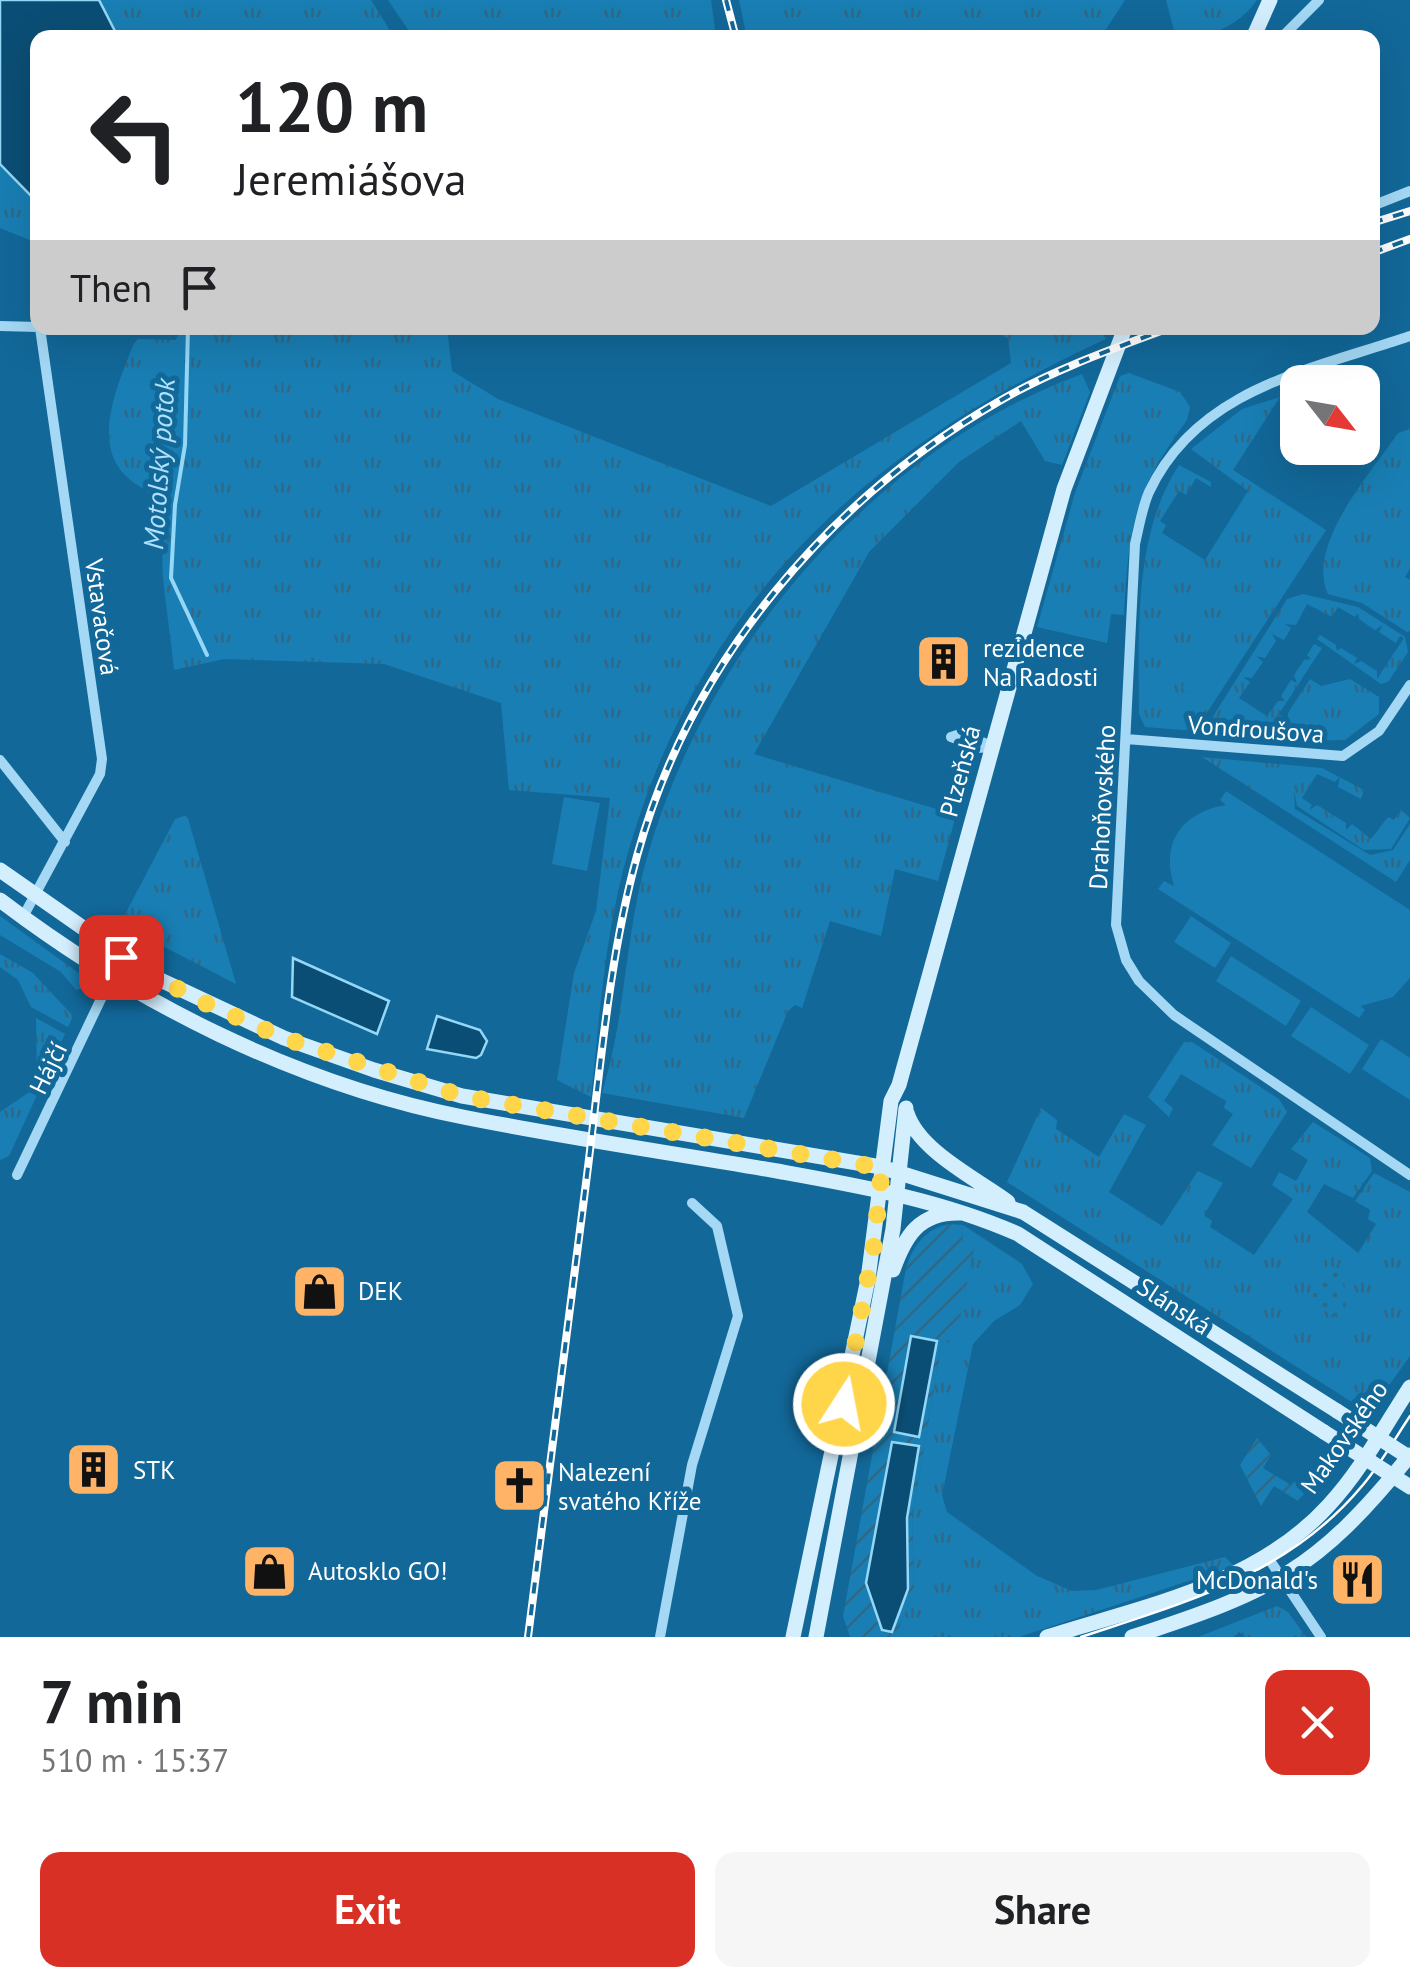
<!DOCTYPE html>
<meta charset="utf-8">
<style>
body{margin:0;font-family:"PT Sans",sans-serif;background:#f6f6f6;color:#202124;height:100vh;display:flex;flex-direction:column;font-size:38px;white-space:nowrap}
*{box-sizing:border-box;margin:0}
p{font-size:32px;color:#757577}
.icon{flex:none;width:55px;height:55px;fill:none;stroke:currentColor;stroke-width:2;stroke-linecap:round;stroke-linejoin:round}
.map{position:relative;height:1637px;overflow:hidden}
.details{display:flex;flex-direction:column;background:#fff;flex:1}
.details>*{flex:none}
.banner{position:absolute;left:30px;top:30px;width:1350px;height:305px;border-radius:20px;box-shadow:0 10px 40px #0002;background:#fff;color:#202124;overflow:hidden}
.needle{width:65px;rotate:121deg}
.buttons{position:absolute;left:1280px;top:365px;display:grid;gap:20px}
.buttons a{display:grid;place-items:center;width:100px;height:100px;border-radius:20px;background:#fff;box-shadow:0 10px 40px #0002;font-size:50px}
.pin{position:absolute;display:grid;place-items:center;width:85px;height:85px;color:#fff;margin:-42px;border-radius:20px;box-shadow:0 5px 15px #0006}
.me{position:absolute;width:110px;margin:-55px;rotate:11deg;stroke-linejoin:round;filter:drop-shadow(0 0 8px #0008)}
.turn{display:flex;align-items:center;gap:35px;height:210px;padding:0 40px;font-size:45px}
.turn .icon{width:130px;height:130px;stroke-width:2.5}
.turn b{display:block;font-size:70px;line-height:85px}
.then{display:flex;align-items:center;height:95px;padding:0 40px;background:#0003;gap:20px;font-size:38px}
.round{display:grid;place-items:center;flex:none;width:105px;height:105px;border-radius:20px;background:#f6f6f6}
.summary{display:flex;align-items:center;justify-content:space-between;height:170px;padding:0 40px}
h1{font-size:60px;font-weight:800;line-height:75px}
.button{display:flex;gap:20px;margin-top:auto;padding:20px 40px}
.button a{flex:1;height:115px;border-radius:20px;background:#d93025;color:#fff;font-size:40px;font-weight:800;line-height:115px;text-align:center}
.button a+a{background:#f6f6f6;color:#202124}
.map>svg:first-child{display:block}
.grass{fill:url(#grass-tufts)}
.park{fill:url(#park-dots)}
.garden{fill:url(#garden-furrows);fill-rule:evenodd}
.pitch{fill:#197eb3}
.water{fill:#0b4e75;stroke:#95d7f7;stroke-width:2.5}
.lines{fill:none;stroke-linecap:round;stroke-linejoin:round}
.stream{stroke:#95d7f7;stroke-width:4}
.street{stroke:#a4d8f4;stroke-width:10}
.secondary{stroke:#d3eefd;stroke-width:15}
.tram{stroke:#fff;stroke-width:2.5}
.rail-casing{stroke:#fff;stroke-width:8}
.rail{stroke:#126899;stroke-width:4;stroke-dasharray:11;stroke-linecap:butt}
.secondary-bridge{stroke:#d3eefd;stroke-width:15}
.route{stroke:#ffd54a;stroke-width:18;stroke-dasharray:0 32.4}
.labels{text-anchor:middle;stroke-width:10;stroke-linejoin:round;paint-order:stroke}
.street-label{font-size:25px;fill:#fff;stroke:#126899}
.poi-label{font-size:25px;fill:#fff;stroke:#126899;text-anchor:start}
.water-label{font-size:28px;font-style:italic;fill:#b0e1fa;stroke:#126899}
</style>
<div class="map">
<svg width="1410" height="1637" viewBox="0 0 1410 1637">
<defs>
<pattern id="grass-tufts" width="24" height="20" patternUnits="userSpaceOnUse" patternTransform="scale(2.5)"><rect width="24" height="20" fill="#197eb3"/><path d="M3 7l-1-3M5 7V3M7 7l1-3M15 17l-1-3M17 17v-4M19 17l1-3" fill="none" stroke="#306885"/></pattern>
<pattern id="park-dots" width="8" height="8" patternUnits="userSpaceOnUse" patternTransform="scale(2.5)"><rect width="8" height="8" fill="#197eb3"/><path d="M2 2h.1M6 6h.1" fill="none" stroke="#306885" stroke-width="1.8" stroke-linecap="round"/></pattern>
<pattern id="garden-furrows" width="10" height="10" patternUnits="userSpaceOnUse" patternTransform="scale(2.5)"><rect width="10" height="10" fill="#197eb3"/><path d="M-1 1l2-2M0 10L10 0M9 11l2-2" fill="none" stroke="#306885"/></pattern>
</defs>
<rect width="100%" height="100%" fill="#126899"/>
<path class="grass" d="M0,0h371l23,37 -356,1 -1,205 -37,-15z
M388,0h323l5,37h-303z
M739,0h386l-24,37 -354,1z
M1166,0h91c-20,28 -49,38 -81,38z
M180,328h267l5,43 46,28 273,107 240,-143 -3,-25 -23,-10h114l7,11c-234,107 -403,256 -477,510 -24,81 -29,164 -38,248l-34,-17 17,-107 22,-62 14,-113 -101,-8 -8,-87 -117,-39 -160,-5 -50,11c-3,-31 -8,-61 -11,-92 -2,-21 2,-42 -1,-63 -4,-23 -20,-24 -35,-38 -37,-34 -8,-94 6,-132l5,-6 38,1z
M1129,373l51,19 10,15 -3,13c-54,74 -58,105 -63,195l-13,-1 -4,29 -70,-16 38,-134 45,-117z
M1082,374l8,18 -28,73 -17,-4 -24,-40 -62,41 -90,90 -115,202 202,61 -18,66 -43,-12 -14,67 -51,-15 -28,87 -7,-3 -7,6 -44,107 -142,-25c24,-77 23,-161 46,-239 61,-210 227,-404 434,-480z
M1280,397l-47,73 93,60 -131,201 -50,-4 -6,-13c0,-81 -6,-179 40,-249l32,17v5l-15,-9 -10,17 -7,-4 -19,30 6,4 -4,8 43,27 43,-69 -57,-42 51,-40z
M1410,429v139l-5,9 5,3v51l-3,1 -45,-29 -34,-9c-23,-49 44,-122 70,-161z
M1303,594l55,13 47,30 3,15 -20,30 -7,2 -64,-45 3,-4 16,10 1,6 4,-3 16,10 -3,6 7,-3 16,10v8l27,-41 -4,-2 -4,7 -17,-11 4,-7 -8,5 -16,-11 -1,-6 -3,4 -17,-10 -6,10 -25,-13 -11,21 -11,-1 6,4 -7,12 -12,-6 4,7 -11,17 -9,-2 7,6 -11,16 -9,-1 7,5 -11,16 28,18 11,-15h7l-4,-5 10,-16 6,3 -3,-8 10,-15 7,-1 -4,-4 7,-11 8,4 -43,66 6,5 -2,22 -81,-7 85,-135z
M1310,679l11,7 29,-7 29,18v17l-34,26 -59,1 2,-28z
M1202,757l120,11 42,22 -3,9 -23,-12 2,-11 -5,6 -18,-8 -15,24 10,7 -3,5 8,-5 29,18v7l6,-6 19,15 17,-22 6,3 7,-10 9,8 -19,31 -27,1 -67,-44 -3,-16 1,19 75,46 23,-5 17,-26v36l-14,22z
M187,815l49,169 -116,-60 55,-105z
M0,916l80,58 5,14 -9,2 -15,-18 -61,-37z
M0,954l33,19 40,43 -5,11 -37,-20 -13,-27 -18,-13z
M36,1018l29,16 -56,122 -9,4v-48l37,-25z
M1184,1042h8l87,57 8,13 -36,56 -39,-23 21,-31 -9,-6 2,-7 -45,-27 -17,27 9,7 -4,9 -21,-20z
M1041,1108l16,12 -1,9 43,28 25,-43 22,11 -37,67 53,34 36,-55 25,12 -19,32 8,6 -2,6 44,28 39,-56 -21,-14 7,-13 17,9 12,-21 -17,-11 22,-27 57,36 2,13 -19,27 -29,-14 -17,28 51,41 18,-29 -8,-5 2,-9 -15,-9 19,-28 36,19v164l-41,57 -362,-231z
M963,1225l59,39 11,20 -13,21 -26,16 -21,23 -31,151 5,17 90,64 35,15 24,-1 129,-33 9,9 -215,71h-124l19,-45 -2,-75 29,-170 4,-7 10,1 19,-94 -12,-4z
M1277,1606l11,6 18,25h-60l-7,-5 -4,5h-37z"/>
<path class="park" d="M1327,1263l17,11 2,33 -6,12 -32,-17z"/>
<path class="garden" d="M949,1224l14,1 -1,17 12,5 -19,95 -10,-2 -4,7 -29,170 2,75 -19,45h-45l-7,-21 63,-348c7,-22 20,-40 43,-44zM893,1442l26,5 -12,71 1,71 -17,43z
M1257,1438l14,17 -8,13 28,17 3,-4 10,13 -6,7 -24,-15 -13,20 -21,-41z"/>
<path class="pitch" d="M1207,644l24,17 -27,43 -22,-16z
M1226,791l184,119v68l-17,19 -32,9 4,4 -6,8 -201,-129 6,-8 10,5c-14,-43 8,-74 52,-81l-6,-5z
M564,797l36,6 -13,68 -35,-7z
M1191,916l40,27 -16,25 -41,-26z
M1231,956l70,45 -15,25 -70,-45z
M1311,1007l58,38 -19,29 -59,-38z
M1381,1039l29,19v42l-48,-31z"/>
<path class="water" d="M0,0h99l19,37 -80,1 -1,178 -5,-19 -32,-33z
M293,958l96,43 -12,33 -85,-37z
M437,1016l43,14 7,11 -6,14 -5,3 -49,-9z
M911,1336l26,5 -18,96 -25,-5z
M892,1442l27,4 -12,72 1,71 -16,43 -10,-2 -16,-47z"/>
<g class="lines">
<path class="stream" d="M188,328l-3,117 -10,60 -4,73 36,77"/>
<path class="street" d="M1281,38l38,-38
M1372,206l38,-15
M0,326l38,1
M1410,336c-99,34 -212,52 -261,156 -7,16 -10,35 -14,52l-19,381 10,35 13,21 35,34 236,160
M951,737l12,-4 30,14
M951,737l26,11 15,-1
M1126,739l217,17 36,-25 31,-46
M0,760l65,82
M23,917l77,-143 2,-15 -62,-431
M17,1175l104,-218
M1267,1556l54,81
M660,1637l32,-172 46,-149 -21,-90 -25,-23"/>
<path class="secondary" d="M1253,38l17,-38
M0,870l152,106 132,62 90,32 88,26 419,71 142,45 314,199
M0,900c134,102 296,184 463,217 104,21 210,36 314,54 83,15 164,29 241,63l306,198
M907,1113c12,38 70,66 101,89
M893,1270c12,-34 26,-58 67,-57
M793,1637l75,-358 23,-178 8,-16 165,-596 61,-161
M816,1637l77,-408 13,-121
M1047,1637c97,-31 209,-52 281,-131 33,-35 56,-79 82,-119
M1132,1637c140,-46 184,-65 278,-182"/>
<path class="tram" d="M1081,1637c105,-35 207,-62 281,-151 18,-21 32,-46 48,-70"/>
<defs>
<path id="rail" d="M726,0l10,38
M1372,223l38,-12
M1372,253l38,-14
M528,1637c19,-151 39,-303 58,-454 14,-109 22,-221 51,-327 53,-194 193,-359 366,-457 52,-30 110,-50 166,-71"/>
</defs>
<use href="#rail" class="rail-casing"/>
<use href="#rail" class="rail"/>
<path class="secondary-bridge" d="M1337,1411l73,47
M1324,1432l86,55"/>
</g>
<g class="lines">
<path class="route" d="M121,957l75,42 88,39 178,58 420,72 -8,78 -30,158"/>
</g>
<defs>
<symbol id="building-square" viewBox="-11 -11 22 22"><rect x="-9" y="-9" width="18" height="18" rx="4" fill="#ffb366" stroke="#126899"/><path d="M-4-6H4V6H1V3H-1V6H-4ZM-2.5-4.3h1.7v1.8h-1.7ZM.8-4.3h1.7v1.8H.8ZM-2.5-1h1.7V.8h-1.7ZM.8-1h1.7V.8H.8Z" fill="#111"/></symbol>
<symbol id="shop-square" viewBox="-11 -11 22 22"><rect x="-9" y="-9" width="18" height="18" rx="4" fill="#ffb366" stroke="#126899"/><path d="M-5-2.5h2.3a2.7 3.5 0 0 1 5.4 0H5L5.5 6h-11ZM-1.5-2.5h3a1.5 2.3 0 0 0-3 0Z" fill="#111"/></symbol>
<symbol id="church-square" viewBox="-11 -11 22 22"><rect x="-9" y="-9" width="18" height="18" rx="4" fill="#ffb366" stroke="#126899"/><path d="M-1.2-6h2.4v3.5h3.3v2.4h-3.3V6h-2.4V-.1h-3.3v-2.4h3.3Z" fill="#111"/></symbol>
<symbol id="restaurant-square" viewBox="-11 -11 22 22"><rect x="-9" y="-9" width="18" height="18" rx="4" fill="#ffb366" stroke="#126899"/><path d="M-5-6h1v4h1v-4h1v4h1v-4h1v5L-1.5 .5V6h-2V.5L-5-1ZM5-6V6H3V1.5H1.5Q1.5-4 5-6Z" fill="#111"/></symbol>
</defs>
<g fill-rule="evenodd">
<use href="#building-square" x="912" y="630" width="63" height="63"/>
<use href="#shop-square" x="288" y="1260" width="63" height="63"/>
<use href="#building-square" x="62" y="1438" width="63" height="63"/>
<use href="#church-square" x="488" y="1454" width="63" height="63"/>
<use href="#shop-square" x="238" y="1540" width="63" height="63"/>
<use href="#restaurant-square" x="1326" y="1548" width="63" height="63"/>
</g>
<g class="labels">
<g class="street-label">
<text transform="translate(102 617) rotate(82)" y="9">Vstavačová</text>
<text transform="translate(1256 729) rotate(4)" y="9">Vondroušova</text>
<text transform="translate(960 771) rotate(-75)" y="9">Plzeňská</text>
<text transform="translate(1102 807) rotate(-87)" y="9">Drahoňovského</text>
<text transform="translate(48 1068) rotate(-64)" y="9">Hájčí</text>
<text transform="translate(1174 1306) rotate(33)" y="9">Slánská</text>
<text transform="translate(1344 1437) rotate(-55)" y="9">Makovského</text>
</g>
<g class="poi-label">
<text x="983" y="657">rezidence<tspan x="983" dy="29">Na Radosti</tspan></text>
<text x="358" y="1300">DEK</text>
<text x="133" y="1479">STK</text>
<text x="558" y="1481">Nalezení<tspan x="558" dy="29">svatého Kříže</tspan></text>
<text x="308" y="1580">Autosklo GO!</text>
<text x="1318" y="1589" text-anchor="end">McDonald's</text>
</g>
<g class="water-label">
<text transform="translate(159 464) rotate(-86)" y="10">Motolský potok</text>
</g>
</g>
</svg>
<div class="buttons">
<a><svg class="needle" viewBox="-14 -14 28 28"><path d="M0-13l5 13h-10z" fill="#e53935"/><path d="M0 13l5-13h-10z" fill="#757577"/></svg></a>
</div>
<div class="pin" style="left:121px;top:957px;background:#d93025"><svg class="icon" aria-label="arrive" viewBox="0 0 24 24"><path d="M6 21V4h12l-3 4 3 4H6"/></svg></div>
<svg class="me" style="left:844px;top:1404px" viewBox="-20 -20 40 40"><circle r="17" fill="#ffd54a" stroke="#fff" stroke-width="3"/><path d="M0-11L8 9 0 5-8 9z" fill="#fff"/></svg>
<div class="banner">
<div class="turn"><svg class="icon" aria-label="left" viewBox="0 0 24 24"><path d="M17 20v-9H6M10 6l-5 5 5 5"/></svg><div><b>120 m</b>Jeremiášova</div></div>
<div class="then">Then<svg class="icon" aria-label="arrive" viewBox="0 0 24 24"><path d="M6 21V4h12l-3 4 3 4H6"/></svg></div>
</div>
</div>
<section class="details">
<div class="summary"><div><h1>7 min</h1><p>510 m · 15:37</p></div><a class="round" style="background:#d93025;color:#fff"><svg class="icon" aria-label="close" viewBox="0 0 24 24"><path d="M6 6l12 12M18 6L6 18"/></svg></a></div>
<div class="button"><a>Exit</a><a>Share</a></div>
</section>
